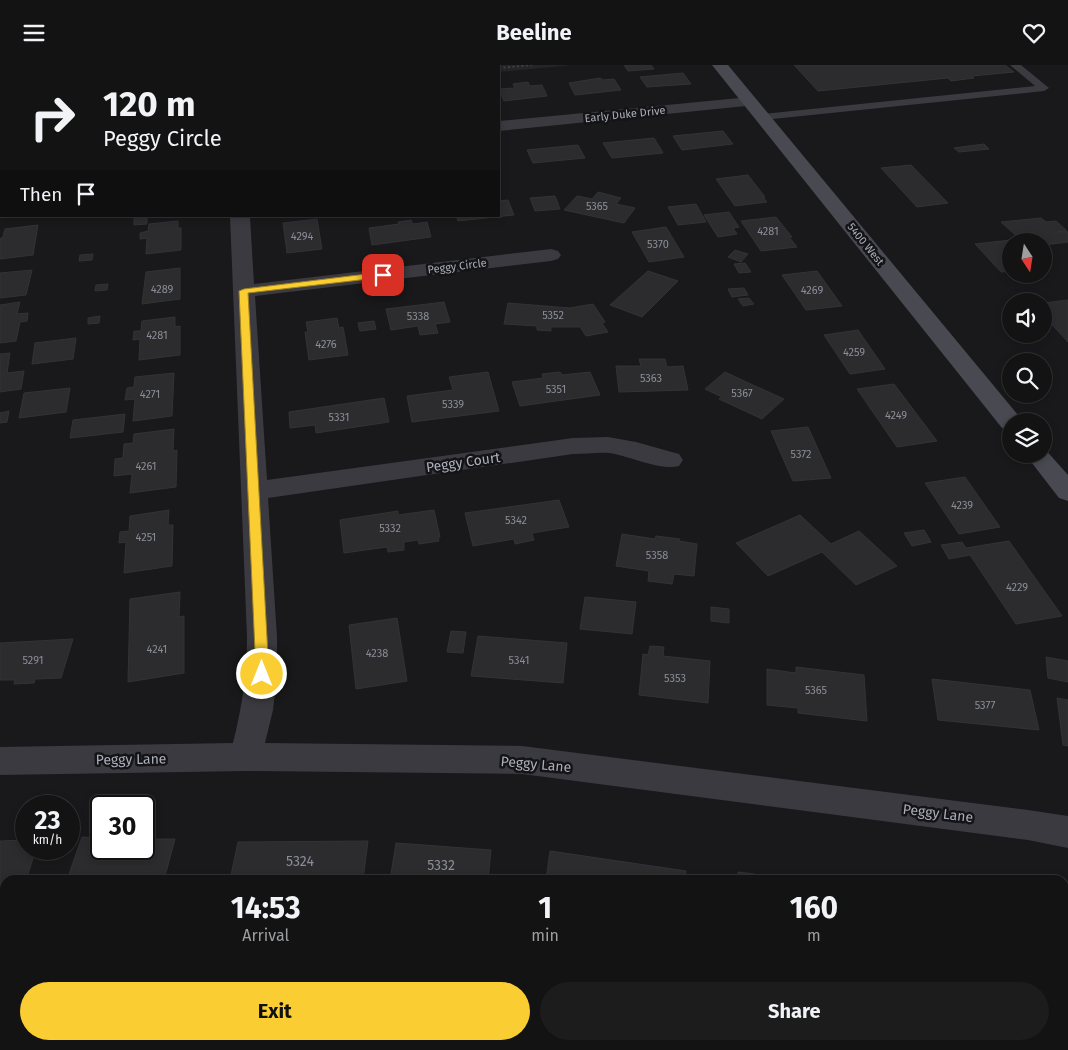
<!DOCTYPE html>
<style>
body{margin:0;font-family:"Fira Sans",sans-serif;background:#1c1c1d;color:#f1f3f6;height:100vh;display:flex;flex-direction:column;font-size:19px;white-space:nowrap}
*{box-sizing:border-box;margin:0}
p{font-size:16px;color:#9d9ea0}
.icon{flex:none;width:28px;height:28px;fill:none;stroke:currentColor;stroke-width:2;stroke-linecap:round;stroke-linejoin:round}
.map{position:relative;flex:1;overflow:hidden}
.side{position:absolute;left:0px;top:810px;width:1069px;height:175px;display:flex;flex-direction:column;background:#131314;border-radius:15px 15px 0 0;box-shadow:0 2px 8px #0003,0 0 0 1px #323234}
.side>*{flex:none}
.top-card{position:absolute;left:0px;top:0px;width:500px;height:152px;box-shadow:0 2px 8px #0003,0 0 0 1px #323234;background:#131314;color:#f1f3f6;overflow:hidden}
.needle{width:32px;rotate:168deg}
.controls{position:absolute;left:1002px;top:168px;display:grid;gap:10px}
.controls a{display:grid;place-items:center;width:50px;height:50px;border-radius:50%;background:#131314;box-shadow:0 2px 8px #0003,0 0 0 1px #323234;font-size:25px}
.speed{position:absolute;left:15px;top:730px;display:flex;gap:10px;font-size:25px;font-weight:700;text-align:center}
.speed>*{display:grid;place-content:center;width:65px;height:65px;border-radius:50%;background:#131314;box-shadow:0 2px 8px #0003,0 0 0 1px #323234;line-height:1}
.speed small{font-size:12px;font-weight:400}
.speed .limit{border:2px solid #111;border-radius:8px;background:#fff;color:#111}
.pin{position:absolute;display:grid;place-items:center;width:42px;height:42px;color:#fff;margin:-21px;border-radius:10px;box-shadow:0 2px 8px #0006}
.me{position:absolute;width:55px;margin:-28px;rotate:0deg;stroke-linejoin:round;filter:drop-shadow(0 0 4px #0008)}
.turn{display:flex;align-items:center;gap:18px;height:105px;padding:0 20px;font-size:22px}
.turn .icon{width:65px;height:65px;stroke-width:2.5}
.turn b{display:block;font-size:35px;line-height:42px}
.then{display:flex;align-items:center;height:48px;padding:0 20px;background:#0003;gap:10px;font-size:19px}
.eta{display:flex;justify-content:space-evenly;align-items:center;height:85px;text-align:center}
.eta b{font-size:30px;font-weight:700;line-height:35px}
.button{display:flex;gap:10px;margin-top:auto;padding:10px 20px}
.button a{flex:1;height:58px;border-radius:30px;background:#facd32;color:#111;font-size:20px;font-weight:700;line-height:58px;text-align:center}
.button a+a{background:#1c1c1d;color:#f1f3f6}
header{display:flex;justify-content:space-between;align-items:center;height:65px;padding:0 20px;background:#131314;font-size:22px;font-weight:700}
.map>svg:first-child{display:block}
.built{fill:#252528}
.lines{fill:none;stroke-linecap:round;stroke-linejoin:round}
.canal{fill:#2e3640;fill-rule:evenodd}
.building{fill:#2c2c2f;stroke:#333337}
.path-far1{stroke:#404148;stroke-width:2;stroke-dasharray:2 2.5;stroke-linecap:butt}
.path{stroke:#404148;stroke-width:4;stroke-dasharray:3 5;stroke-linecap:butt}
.lane{fill:#3a3a40;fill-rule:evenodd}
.street{fill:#3a3a40;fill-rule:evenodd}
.secondary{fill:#484951;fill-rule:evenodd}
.route{fill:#facd32;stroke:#a28520}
.labels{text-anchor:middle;stroke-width:5;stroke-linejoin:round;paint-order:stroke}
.far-street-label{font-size:11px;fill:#abaebb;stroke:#141416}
.number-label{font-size:11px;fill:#8a8d97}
.street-label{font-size:14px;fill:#abaebb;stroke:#141416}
.near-number-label{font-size:14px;fill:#8a8d97}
</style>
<header><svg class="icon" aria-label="menu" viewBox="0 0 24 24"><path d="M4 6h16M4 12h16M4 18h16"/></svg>Beeline<svg class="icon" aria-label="heart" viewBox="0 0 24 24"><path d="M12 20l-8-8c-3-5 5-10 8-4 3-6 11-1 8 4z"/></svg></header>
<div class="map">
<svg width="1068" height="985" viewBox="0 0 1068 985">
<rect width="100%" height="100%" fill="#19191b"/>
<path class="built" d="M0,0h573l-74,7v-6h-498l-1,51z"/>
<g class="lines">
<path class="canal" d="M5,959v21h114l2,5h-121v-24z"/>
</g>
<path class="building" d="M213,0h85l-3,1z
M624,0h27l3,4 -26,2z
M794,0h211l9,7 -42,4 2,2 -23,3 -3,-3 -130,13z
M683,8l8,11 -44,3 -7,-10z
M600,13l3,2 11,-1 7,11 -46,5 -6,-12z
M528,17l2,4 12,-1 5,11 -43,5 -5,-12 16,-1 -2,-4z
M723,66l10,13 -51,6 -9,-14z
M654,73l9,15 -51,5 -9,-15z
M984,79l5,5 -30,3 -5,-4z
M578,80l7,13 -52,5 -6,-13z
M911,100l37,38 -31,4 -36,-39z
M748,110l17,22h-2l4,5 -32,4 -19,-27z
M598,127l23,6 -5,6 19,4 -11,15 -60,-13 13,-14 15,3z
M555,131l5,13 -25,2 -5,-13z
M508,135l6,15 -56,6 -2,-5h43v-15z
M696,139l10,18 -28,3 -10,-18z
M729,147l10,15 -6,1 4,6 -19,3 -14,-22z
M147,151v8l-13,1v-7z
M776,152l16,20h-3l8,10 -36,4 -20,-30z
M1041,153l5,4 10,-1 11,10 -10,1h11v10l-24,3v-4h-22l-21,-19z
M317,154l5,30 -35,4 -4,-30z
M411,155l2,4 14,-2 4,15 -59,8 -3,-17 30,-4 -1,-2z
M178,156v7h3v22l-35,4 1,-16 -7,1v-6l8,-2 1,-7z
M38,160l-5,30 -33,4v-20l3,-2 2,-8z
M666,162l18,30 -35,5 -17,-30z
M1011,175v31l-10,1 -26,-28z
M735,185l13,4 -7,8 -13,-5z
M93,189l-1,6 -13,1 1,-6z
M745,198l6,9 -12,1 -5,-9z
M180,203v31l-38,5 4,-32z
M32,205l-6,25 -26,3v-25z
M648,206l30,10 -36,36 -32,-12z
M817,206l25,35 -36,4 -24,-35z
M108,219l-1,6 -12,1 1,-6z
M744,223l4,7 -16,2 -4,-8z
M749,233l5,6 -11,2 -5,-7z
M1068,235v42l-24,-26v-13z
M20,237l-3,12 11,-1 -1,8 -7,1 -4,19 -16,2v-38z
M444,237l6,20 -15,2 3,9 -18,2 -2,-9 -27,4 -5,-21z
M508,238l62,5 23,-4 12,18 -3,1 6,9 -22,4 -6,-9h-29v4l-14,-1v-4l-33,-2z
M100,251l-1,7 -11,1v-6z
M175,252v10l5,-1v29l-41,5 1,-21 -7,1 1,-9h7l1,-10z
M337,253l2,10 4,-1 5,28 -39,5 -4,-28h3l-2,-10z
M374,256l2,8 -16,2 -2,-8z
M858,265l27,39 -35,5 -26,-39z
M76,273l-3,21 -41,5 3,-21z
M10,288l-3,20 17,-2 -3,18 -21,3v-38z
M639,294h26l2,8 16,-1 5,24 -69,2 -3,-26h25z
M488,307l11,39 -87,11 -5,-26 46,-6 -4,-13z
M560,307l2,3 28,-3 10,23 -80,11 -8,-24 31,-4 -1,-4z
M725,307l17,8 42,19 -22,20 -43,-20 3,-2 -17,-8z
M174,308l-2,43 -39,5 2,-22 -10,1 2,-12 7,-1 1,-10z
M894,319l43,57 -40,6 -40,-58z
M70,323l-4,24 -47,6 5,-25z
M384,333l5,24 -73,11 -1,-8 -25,3 -1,-16z
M9,346l-2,11 -7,1v-10z
M125,349l-2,18 -53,6 3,-18z
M808,362l23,51 -38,3 -22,-50z
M174,364l-1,22 4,-1 -1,37 -46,6 2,-19 -18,2 1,-17 8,-1 1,-14 9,-1 1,-9z
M965,412l35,50 -41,7 -34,-51z
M559,435l10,27 -37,6 2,7 -19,4 -1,-5 -41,7 -8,-33z
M169,445l-1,15h5l-1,41 -48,7 2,-31 -7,1 1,-11 9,-1 1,-15z
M434,445l6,27h-2l1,4 -20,3 -1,-4 -14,2v8l-16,2 -1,-5 -43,6 -4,-33 58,-9v4z
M800,450l31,29 28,-13 38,35 -41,19 -34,-33 -54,24 -32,-33z
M924,465l7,12 -19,4 -8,-13z
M622,469l33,5 1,-3 24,3 -1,2 18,3 -3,32 -20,-2 -2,10 -24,-3 1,-10 -33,-5z
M1009,476l53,75 -46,8 -46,-69 -21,4 -8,-14 21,-3 4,6z
M180,527l-1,25 5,-1v57l-56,9 2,-83z
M585,532l51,5 -4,32 -52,-5z
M711,542l18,2v14l-18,-2z
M397,553l10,63 -51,8 -7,-64z
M451,566l15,1 -3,21 -16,-1z
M478,571l89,7 -4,40 -92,-7z
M73,574l-12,39 -26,1 -1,4 -20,1 1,-4h-15v-37z
M650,581l14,1 -1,9 47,5 -2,42 -69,-8 4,-41 5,1z
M1046,592l22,4v21l-20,-4z
M796,602l68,8 3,46 -69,-8v-5l-31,-3v-36l29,4z
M932,614l98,11 9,40 -101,-10z
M1057,633l11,2v46l-5,-1z
M82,772l19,1v11h43v-10h31l-11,41h-97z
M26,775v9h10l-10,31h-21v17h-5v-56z
M368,776l-5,39h-133l8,-38z
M396,778l95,7 -3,30h-98z
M550,786l136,20 -1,9h-139z
M738,807l63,8h-63z"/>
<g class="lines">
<path class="path-far1" d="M144,1l3,-1
M386,1l2,-1
M499,3l33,-3"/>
<path class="path" d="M0,944h5
M725,980l34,5"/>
<path class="lane" d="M1010,0h11l28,23 -5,3 -281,29 -5,-3 5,-3 272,-28z"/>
<path class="street" d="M750,32l6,2 2,3 -2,3 -257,26v-10z
M0,104h1v10h-1z
M230,151h20l4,68 297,-35 7,2 3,4 -3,4 -7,2 -296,35 12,184 306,-42 35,-1 28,5 43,12 4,6 -4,6c-19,5 -49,-10 -70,-13 -12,-1 -24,1 -36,1l-305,44 9,139v37l-4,36 -8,33 257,3 506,64 40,6v32l-40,-8 -506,-66 -276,-3 -246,4v-28l233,-4c9,-36 14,-69 14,-106z"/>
<path class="secondary" d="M712,0h16l295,356h-12v9l-9,-2z
M1044,383l24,27v26l-9,-3 -34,-44h19z"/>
</g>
<path class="route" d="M383,207l3,1v4l-138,16 21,381 -2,4h-9l-2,-4 -17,-383 5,-2z"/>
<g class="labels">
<g class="far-street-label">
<text transform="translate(625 49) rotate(-6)" y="4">Early Duke Drive</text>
<text transform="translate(866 179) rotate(51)" y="4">5400 West</text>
<text transform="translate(457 201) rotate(-7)" y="4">Peggy Circle</text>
</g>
<g class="number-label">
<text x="597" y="145">5365</text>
<text x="768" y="170">4281</text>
<text x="302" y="175">4294</text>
<text x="658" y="183">5370</text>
<text x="162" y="228">4289</text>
<text x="812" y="229">4269</text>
<text x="553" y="254">5352</text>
<text x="418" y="255">5338</text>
<text x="157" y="274">4281</text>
<text x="326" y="283">4276</text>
<text x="854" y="291">4259</text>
<text x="651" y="317">5363</text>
<text x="556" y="328">5351</text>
<text x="742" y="332">5367</text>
<text x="150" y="333">4271</text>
<text x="453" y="343">5339</text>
<text x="896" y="354">4249</text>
<text x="339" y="356">5331</text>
<text x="801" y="393">5372</text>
<text x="146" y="405">4261</text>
<text x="962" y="444">4239</text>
<text x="516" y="459">5342</text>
<text x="390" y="467">5332</text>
<text x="146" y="476">4251</text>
<text x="657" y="494">5358</text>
<text x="1017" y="526">4229</text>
<text x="157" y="588">4241</text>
<text x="377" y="592">4238</text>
<text x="33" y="599">5291</text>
<text x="519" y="599">5341</text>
<text x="675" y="617">5353</text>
<text x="816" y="629">5365</text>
<text x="985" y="644">5377</text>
</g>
<g class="street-label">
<text transform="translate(463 397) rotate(-8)" y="5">Peggy Court</text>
<text transform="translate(131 694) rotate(-1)" y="5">Peggy Lane</text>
<text transform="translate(536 699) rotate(5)" y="5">Peggy Lane</text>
<text transform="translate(938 748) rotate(7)" y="5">Peggy Lane</text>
</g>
<g class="near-number-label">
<text x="300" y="801">5324</text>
<text x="441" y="805">5332</text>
</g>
</g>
</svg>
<div class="controls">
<a><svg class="needle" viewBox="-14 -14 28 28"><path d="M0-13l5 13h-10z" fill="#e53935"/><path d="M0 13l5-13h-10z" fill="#9d9ea0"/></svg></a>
<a><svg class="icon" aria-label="sound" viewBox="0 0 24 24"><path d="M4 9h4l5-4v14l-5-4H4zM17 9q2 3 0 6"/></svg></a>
<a><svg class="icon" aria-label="search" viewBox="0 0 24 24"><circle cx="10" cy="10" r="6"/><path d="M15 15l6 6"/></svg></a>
<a><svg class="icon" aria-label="layers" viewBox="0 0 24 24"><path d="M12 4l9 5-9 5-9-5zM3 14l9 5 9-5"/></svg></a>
</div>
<div class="speed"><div>23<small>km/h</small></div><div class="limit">30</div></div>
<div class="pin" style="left:383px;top:210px;background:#d93025"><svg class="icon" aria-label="arrive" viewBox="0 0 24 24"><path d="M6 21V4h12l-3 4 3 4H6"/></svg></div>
<svg class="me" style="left:262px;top:609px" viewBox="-20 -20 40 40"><circle r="17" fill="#facd32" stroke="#fff" stroke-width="3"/><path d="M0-11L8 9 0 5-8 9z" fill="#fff"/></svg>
<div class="top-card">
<div class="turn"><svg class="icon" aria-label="right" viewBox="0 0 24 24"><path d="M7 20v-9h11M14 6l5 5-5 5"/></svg><div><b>120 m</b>Peggy Circle</div></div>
<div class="then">Then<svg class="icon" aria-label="arrive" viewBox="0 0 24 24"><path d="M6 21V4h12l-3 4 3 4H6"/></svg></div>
</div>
<section class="side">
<div class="eta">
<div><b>14:53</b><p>Arrival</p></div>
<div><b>1</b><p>min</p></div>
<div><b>160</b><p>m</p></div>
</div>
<div class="button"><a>Exit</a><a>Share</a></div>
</section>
</div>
